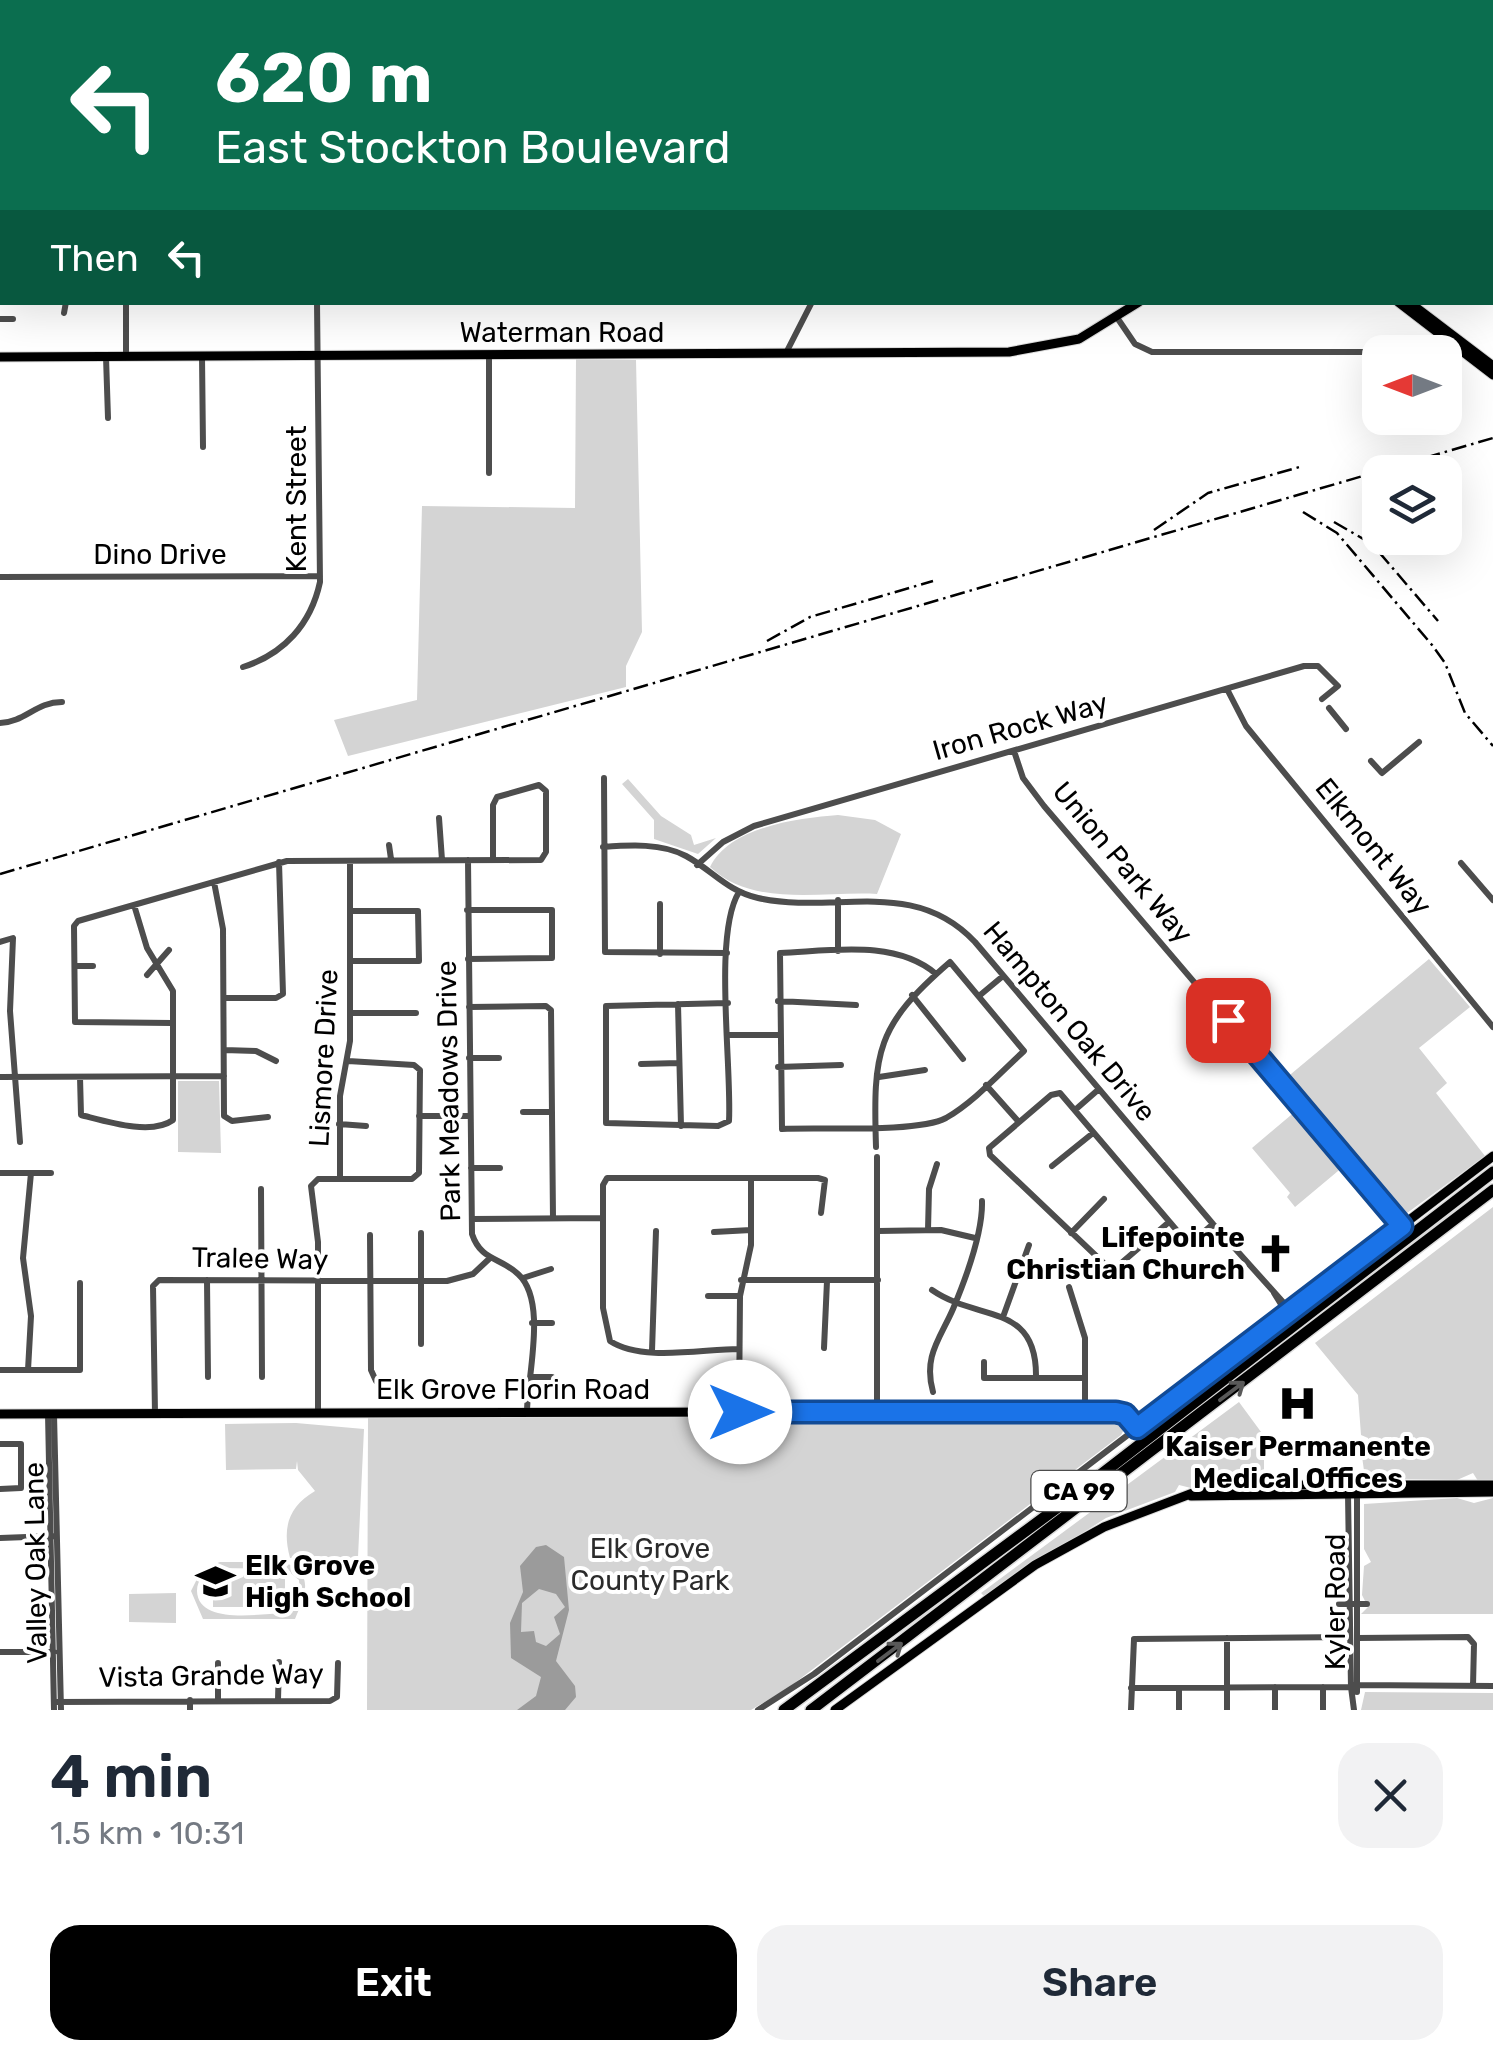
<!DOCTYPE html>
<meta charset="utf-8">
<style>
body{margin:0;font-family:Rubik,sans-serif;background:#f2f2f3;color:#1f2937;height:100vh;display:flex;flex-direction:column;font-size:38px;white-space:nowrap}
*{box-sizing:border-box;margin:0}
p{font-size:32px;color:#747a83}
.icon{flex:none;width:55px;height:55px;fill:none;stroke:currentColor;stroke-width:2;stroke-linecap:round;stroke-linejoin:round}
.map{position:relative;height:1710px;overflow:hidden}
.details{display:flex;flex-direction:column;background:#fff;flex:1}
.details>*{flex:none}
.banner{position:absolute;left:0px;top:0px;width:1495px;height:305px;box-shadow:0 10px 40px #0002;background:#0b6e4f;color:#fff;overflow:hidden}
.needle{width:65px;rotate:270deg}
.tools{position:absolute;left:1362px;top:335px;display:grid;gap:20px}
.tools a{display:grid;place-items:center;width:100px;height:100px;border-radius:20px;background:#fff;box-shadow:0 10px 40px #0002;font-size:50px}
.pin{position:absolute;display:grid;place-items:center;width:85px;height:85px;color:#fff;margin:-42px;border-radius:20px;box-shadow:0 5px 15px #0006}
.me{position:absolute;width:110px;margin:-55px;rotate:90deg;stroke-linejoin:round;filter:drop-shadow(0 0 8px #0008)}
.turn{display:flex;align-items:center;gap:35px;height:210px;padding:0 50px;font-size:45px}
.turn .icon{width:130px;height:130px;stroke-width:2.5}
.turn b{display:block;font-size:70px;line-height:85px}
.then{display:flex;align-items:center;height:95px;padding:0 50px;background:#0003;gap:20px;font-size:38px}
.round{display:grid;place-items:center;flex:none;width:105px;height:105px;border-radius:30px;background:#f2f2f3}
.overview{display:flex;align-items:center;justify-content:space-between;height:170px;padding:0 50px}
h1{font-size:60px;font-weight:600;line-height:75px}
.action{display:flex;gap:20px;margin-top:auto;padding:20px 50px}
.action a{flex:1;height:115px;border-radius:30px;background:#000;color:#fff;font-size:40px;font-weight:600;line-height:115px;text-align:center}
.action a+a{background:#f2f2f3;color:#1f2937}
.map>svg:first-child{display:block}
.green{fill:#d4d4d4;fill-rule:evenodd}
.water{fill:#9b9b9b;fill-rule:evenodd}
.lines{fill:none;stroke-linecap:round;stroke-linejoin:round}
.major-casing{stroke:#dbdbdb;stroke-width:11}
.highway-casing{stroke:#dbdbdb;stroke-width:14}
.minor{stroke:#4d4d4d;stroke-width:6}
.major{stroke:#000;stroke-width:9}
.highway{stroke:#000;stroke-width:11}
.rail{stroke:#000;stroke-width:2.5;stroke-dasharray:15 5 2.5 5;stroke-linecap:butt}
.oneway{stroke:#595959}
.route-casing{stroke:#114b97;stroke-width:25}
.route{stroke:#1a73e8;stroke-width:18}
.labels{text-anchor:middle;stroke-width:8;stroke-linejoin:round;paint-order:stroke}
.shield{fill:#fff;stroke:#4c4c4c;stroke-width:2.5}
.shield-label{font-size:25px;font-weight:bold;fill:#000}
.street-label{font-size:28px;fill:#000;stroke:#fff}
.poi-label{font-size:28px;font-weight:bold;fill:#000;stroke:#fff;text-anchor:end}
.park-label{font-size:28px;fill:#2b2b2b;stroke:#fff}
</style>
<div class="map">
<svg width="1493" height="1710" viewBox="0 0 1493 1710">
<rect width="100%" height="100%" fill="#fff"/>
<path class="green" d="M576,359l60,1 6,272 -16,34v21l-278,69 -14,-36 83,-20 5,-194 153,2z
M628,779l33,37 30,19 3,10 22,-7 -18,16 -44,-15v-19l-32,-36z
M838,815l37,5 26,14 -24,60c-54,-3 -124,14 -167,-27 20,-41 90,-49 128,-52z
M1429,959l41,48 -51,41 28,35 -11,10 49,63 -82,60 -118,-137z
M178,1081h41l2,72 -43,-1z
M1297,1110l47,56 -49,41 -8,-10 3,-4 -38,-45z
M1493,1207v274h-15l-5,-8 -16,7 -92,-2 -4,-29 7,-3v-8l-7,-3 -3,-40 -43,-52z
M1239,1402l25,34v45l-12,-4 -6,5 -55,6 -12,-3 -4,7 -69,26 -122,78 -3,-3z
M704,1414l412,2 10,10 -5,9 -333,253 -37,22h-384l1,-292z
M296,1423l68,6 -6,128 -4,4 -64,-3c-8,-30 -2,-51 25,-67l-17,-21 -1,-9 -1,8 -70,1 -1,-46z
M1457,1498l17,5 19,-5v116h-132l7,-7 -6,-12 2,-29 7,-4 -7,-13v-45z
M283,1562c34,11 21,35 12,57h-92l-12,-28 11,-22 18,-7zM216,1568l70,1 13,11 1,18 -18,15c-22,1 -84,12 -85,-22 0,-12 8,-19 19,-23z
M213,1575h72v32h-72z
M176,1593v30l-47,-1v-28z
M1365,1692l128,1v17h-132z"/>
<path class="water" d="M546,1545l18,12 5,53 -13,51 19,25 1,11 -11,13h-48l19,-14 5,-19 -30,-19 -1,-35 13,-31 -3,-26 16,-19zM539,1589l17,5 9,13 -11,10 6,17 -14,12 -10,-4 -2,-11 -13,1 1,-29z"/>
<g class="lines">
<defs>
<path id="major" d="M1023,0l3,2
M1035,0l3,2
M1398,302l95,73
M1409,302l84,64
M0,357l1009,-5 70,-13 60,-37
M0,1414l1085,-3 40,2 12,15 356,-272
M1191,1496l302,-4
M835,1710l200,-145 69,-38 94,-36 89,-6h206"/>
<path id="highway" d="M784,1710l293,-217 416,-321
M811,1710l682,-520"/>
</defs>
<use href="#major" class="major-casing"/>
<use href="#highway" class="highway-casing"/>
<path class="minor" d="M509,0v2
M741,0v2
M884,0l4,2
M20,2v-2
M72,2v-2
M172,2v-2
M322,2v-2
M626,2v-2
M683,2v-2
M793,2v-2
M926,2l1,-2
M966,2l1,-2
M0,83l2,-1
M0,212l2,-5
M0,258h2
M64,313l2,-11
M0,319h13
M1118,319l17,25 17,8h255
M786,353l26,-51
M489,355v118
M202,356l1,91
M106,357l2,61
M126,357v-55
M0,577l320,-1
M243,667c41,-13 68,-43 77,-85l-3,-280
M1227,689l19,37 247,301
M1329,708l17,21
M0,723c25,-1 36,-21 62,-21
M1014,751l9,27 21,28 358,420
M1371,761l11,12 37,-31
M604,778l1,174 122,1
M439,818l3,42
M389,845l2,14
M603,847c27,-2 59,-4 83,9 26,14 41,35 72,42 77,17 155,-22 217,44l238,282 78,87
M468,860l4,374c9,27 28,23 46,40 30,27 9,103 9,138
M1461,863l32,37
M697,865l26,-23 31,-16 550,-160h14l20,20 -16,13
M214,882l9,47 1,187 8,5 36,-4
M838,900v51
M660,904v50
M467,910h85v48l-84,1
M350,911h68l1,50h-69
M0,942l13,-4 -3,73 10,131
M75,966h18
M147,975l22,-25
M912,995l51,64
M979,996l24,-20
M224,998h52l7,-4 -4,-132
M778,1001l78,4
M728,1003l-122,3v117l112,3 11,-5c3,-55 -16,-187 10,-229
M678,1004l3,122
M469,1007l77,-1 5,4 2,208
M350,1013h66
M172,1023l-97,-1 -1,-96 4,-5 209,-60 254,-1 5,-8v-61l-7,-6 -42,12 -4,8v54
M729,1035h49
M224,1050l32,1 20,10
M469,1058h30
M641,1064l38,-1
M778,1067l63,-2
M0,1077l224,-1
M80,1077l1,38c24,6 70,21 92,5v-129l-26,-43 -13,-43
M879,1077l46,-7
M986,1085l32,36
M1075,1110l24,-21
M523,1112h29
M419,1116h50
M339,1124l27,2
M876,1147c-3,-96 0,-121 74,-185l74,89c-24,22 -50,51 -78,67 -28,15 -128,9 -164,11l-2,-176c50,-2 115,-14 156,21
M1052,1166l41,-33
M471,1168h29
M0,1173h51
M340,1179v-83l10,-55v-180
M261,1189l1,188
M472,1219l130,-1
M1169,1222l-57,49 -122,-116 -1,-7 62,-53 9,-2 125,147 8,1 20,-17
M928,1230l1,-41 8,-25
M878,1231l63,-1 34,8
M714,1232l37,-2
M421,1233v111
M1071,1233l33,-34
M370,1235l1,135 5,11
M523,1278l28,-9
M207,1280l1,97
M741,1280h137
M1069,1287l16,51v73
M932,1290c46,32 105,12 104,87
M1274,1293l13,21
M708,1296h32
M1003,1317l26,-72
M532,1323h20
M824,1348l3,-67
M739,1349c-37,0 -97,13 -129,-8l-7,-33v-123l4,-7h211l7,2 -4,33
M652,1351l4,-120
M984,1362v16h101
M0,1370h80v-87
M28,1370l3,-54 -8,-58 8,-85
M533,1377h19
M933,1392c-10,-36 7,-53 20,-83 13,-31 30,-75 29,-108
M877,1411v-254
M318,1412v-170l-7,-56 7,-7h94l7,-6 1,-103 -6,-5 -66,-4
M739,1412l1,-116 11,-51v-67
M48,1414l6,296
M54,1414l7,296
M155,1414l-2,-128 6,-6 288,1 26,-7 16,-15
M0,1444h21v44l-21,1
M1348,1494l3,194
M0,1538l54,-2
M1339,1604h28
M1357,1638l111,-1 6,7 -1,42
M0,1652h54
M1355,1685l138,1
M1275,1687v23
M1131,1688l220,-1 3,23
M1179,1688v22
M1357,1692v-199
M190,1700v10
M218,1700v-37
M278,1700l1,-38
M54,1702l276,-1 7,-4 1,-34
M758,1710l56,-36 323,-246
M1131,1710l3,-71 216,-2
M1227,1710v-72
M1323,1710v-23"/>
<use href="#major" class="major"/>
<use href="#highway" class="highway"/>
<path class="rail" d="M1303,512l34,21 95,112 13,18 20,50 28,33
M1334,522l38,22 66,77
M1154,530l54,-37 95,-27
M767,641l43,-24 123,-36
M0,874l1493,-436"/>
</g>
<defs><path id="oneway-shaft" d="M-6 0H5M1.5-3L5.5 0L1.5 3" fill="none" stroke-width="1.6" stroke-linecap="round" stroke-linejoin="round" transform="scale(2.5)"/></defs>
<g class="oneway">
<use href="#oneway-shaft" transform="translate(1232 1391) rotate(-37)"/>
<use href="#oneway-shaft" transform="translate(890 1652) rotate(-37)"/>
</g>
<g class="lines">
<defs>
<path id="route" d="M740,1412h376l9,2 12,14 265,-202 -174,-206"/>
</defs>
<use href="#route" class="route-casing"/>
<use href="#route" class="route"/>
</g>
<defs>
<symbol id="church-bare" viewBox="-9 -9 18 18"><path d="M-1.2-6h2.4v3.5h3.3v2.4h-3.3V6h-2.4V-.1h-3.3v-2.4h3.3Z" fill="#000" stroke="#fff" stroke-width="2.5" paint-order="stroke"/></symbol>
<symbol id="hospital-bare" viewBox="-9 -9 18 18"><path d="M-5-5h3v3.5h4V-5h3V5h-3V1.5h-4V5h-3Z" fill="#000" stroke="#fff" stroke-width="2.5" paint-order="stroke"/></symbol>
<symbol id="school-bare" viewBox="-9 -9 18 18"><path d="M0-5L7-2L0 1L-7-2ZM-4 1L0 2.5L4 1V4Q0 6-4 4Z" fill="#000" stroke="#fff" stroke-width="2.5" paint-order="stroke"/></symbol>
</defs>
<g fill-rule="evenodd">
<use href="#church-bare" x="1248" y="1226" width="55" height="55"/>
<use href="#hospital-bare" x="1270" y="1376" width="55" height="55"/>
<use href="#school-bare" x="188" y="1554" width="55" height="55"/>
</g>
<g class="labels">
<rect class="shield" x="1031.5" y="1471" width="95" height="40" rx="8"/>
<g class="shield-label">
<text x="1079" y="1500">CA 99</text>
</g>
<g class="street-label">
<text x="562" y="342">Waterman Road</text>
<text transform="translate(296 499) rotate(-90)" y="10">Kent Street</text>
<text x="160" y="564">Dino Drive</text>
<text transform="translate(1020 726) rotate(-16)" y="10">Iron Rock Way</text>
<text transform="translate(1374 846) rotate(51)" y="10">Elkmont Way</text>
<text transform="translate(1123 862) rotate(50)" y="10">Union Park Way</text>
<text transform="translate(1070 1021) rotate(50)" y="10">Hampton Oak Drive</text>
<text transform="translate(323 1058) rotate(-87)" y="10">Lismore Drive</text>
<text transform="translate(448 1091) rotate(-91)" y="10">Park Meadows Drive</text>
<text transform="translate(260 1258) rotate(1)" y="10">Tralee Way</text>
<text x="513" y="1399">Elk Grove Florin Road</text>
<text transform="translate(35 1563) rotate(-91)" y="10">Valley Oak Lane</text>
<text transform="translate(1335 1602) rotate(-90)" y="10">Kyler Road</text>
<text transform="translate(211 1675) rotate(-1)" y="10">Vista Grande Way</text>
</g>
<g class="poi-label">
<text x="1245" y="1247">Lifepointe<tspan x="1245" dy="32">Christian Church</tspan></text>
<text x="1298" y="1456" text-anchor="middle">Kaiser Permanente<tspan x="1298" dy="32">Medical Offices</tspan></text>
<text x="245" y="1575" text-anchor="start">Elk Grove<tspan x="245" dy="32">High School</tspan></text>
</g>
<g class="park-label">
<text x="650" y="1558">Elk Grove<tspan x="650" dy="32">County Park</tspan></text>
</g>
</g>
</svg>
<div class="tools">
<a><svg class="needle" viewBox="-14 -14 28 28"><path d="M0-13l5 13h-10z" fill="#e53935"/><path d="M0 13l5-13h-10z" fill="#747a83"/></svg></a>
<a><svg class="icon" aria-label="layers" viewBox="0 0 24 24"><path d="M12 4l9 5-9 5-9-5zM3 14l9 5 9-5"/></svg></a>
</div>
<div class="pin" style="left:1228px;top:1020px;background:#d93025"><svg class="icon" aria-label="arrive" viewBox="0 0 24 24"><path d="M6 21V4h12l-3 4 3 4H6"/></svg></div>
<svg class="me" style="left:740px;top:1412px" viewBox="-20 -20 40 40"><circle r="19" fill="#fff"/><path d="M0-13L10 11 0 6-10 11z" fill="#1a73e8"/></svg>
<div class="banner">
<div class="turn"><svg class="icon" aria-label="left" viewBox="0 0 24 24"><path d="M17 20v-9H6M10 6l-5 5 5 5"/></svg><div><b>620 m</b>East Stockton Boulevard</div></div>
<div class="then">Then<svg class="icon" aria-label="left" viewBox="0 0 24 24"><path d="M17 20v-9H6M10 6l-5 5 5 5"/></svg></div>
</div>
</div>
<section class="details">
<div class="overview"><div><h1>4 min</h1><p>1.5 km · 10:31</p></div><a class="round"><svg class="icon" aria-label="close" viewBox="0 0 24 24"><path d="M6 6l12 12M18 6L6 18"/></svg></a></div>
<div class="action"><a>Exit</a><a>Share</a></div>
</section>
